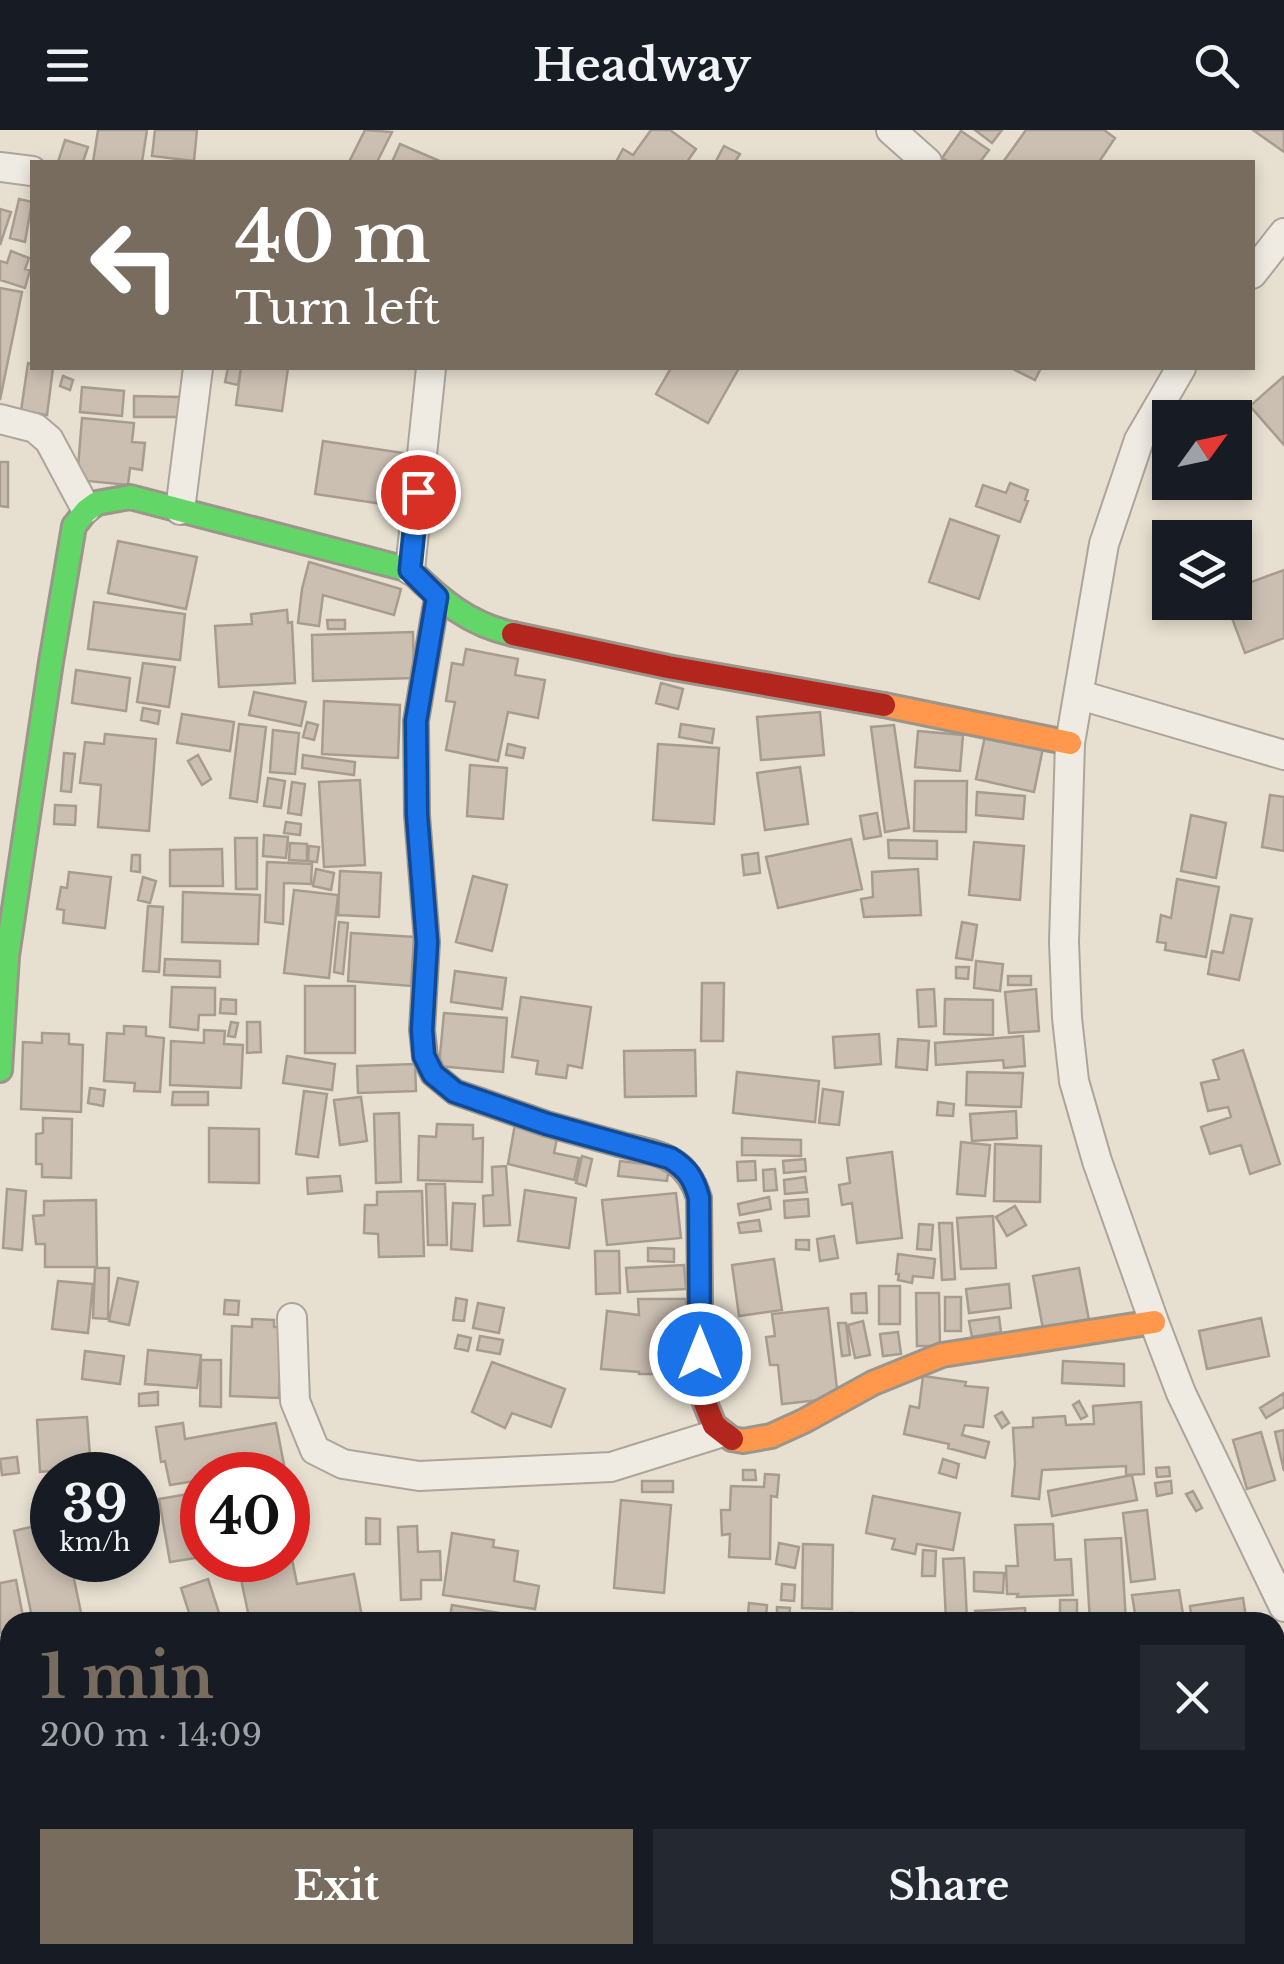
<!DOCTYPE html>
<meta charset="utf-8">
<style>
body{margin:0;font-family:"Libre Baskerville",serif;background:#242831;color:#f1f3f6;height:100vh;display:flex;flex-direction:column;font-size:38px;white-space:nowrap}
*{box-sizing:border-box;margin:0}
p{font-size:32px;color:#9ea1a6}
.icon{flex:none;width:55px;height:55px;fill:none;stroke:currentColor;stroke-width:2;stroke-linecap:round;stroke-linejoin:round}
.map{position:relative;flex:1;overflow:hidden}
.details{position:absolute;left:0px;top:1482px;width:1285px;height:352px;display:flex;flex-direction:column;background:#171b24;border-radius:30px 30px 0 0;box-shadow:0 5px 15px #0003}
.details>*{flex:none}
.guide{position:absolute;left:30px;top:30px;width:1225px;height:210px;border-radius:0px;box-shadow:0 5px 15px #0003;background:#786c5e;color:#fff;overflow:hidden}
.needle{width:65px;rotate:57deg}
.tools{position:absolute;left:1152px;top:270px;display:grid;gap:20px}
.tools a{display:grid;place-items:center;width:100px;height:100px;border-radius:0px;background:#171b24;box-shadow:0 5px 15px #0003;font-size:50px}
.speed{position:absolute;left:30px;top:1322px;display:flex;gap:20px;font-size:50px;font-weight:700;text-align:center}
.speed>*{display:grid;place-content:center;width:130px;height:130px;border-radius:50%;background:#171b24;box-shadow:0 5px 15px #0003;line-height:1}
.speed small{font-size:25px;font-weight:400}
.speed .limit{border:15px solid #d22;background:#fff;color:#111}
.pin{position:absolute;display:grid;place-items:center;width:85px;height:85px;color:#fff;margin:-42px;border:5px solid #fff;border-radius:50%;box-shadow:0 2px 10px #0007}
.me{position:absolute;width:110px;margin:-55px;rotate:0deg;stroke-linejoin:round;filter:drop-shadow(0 0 8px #0008)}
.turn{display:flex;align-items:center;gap:35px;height:210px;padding:0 40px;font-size:45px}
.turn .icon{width:130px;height:130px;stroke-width:2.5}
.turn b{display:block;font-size:70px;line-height:85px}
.round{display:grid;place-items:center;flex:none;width:105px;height:105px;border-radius:0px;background:#242831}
.head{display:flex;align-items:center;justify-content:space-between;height:170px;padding:0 40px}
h1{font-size:60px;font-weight:700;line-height:75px;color:#786c5e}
.action{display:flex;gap:20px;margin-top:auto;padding:20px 40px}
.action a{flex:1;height:115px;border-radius:0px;background:#786c5e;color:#fff;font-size:40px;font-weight:700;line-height:115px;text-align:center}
.action a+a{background:#242831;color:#f1f3f6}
header{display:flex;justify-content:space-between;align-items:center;height:130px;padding:0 40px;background:#171b24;font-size:45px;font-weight:700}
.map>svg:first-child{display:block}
.building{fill:#cbbfb2;stroke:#a89c90;stroke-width:2.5}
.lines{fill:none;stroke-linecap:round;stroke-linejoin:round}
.street-casing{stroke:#ada599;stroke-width:32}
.fast-casing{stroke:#9c958a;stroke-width:28}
.slow-casing{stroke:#9c958a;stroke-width:28}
.jam-casing{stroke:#9c958a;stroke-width:28}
.street{stroke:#efebe3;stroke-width:28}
.fast{stroke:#63d668;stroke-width:22}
.slow{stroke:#ff974d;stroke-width:22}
.jam{stroke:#b3261e;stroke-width:22}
.route-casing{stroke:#114b97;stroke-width:25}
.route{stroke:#1a73e8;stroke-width:18}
</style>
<header><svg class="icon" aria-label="menu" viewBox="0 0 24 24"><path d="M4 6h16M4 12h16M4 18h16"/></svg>Headway<svg class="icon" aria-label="search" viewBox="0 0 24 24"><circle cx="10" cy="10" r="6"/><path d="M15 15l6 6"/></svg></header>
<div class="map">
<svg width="1284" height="1834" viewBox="0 0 1284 1834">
<rect width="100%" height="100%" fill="#e7e0d1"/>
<path class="building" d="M98,0h49l-5,32h-49z
M155,0h42l-3,31 -42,-5z
M365,0l27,2 -15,30h-28z
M651,0h19l26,19 -9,13h-71l7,-13 10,6z
M975,0h27l-10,13z
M1026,0h78l11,8 -16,24h-96z
M1253,0h31v22z
M961,1l28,19 -9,12h-31l-7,-4z
M65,10l23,7 -5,15h-25z
M400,14l42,18h-50z
M724,16l16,8 -5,8 -19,-1z
M19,69l13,3 -7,40 -15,-4z
M0,79l11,3 -11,33z
M11,121l18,7 -4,11 5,1 -5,18 -25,-8v-19l7,2z
M0,158l22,4 -22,108z
M28,233l4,1v4h21l-6,47 -26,-4z
M228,238h13l-3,17 -13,-3z
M241,238h47l-6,43 -46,-6z
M671,238h68l-31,55 -52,-29z
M1011,238h30l-6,12z
M63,246l10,4 -3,10 -10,-4z
M1283,247l1,2v66l-34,-39z
M82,257l42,4 -2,25 -42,-4z
M134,266l46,1 -1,20h-45z
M82,288l52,5 -2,19 13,1 -3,27 -12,-2 -2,17 -51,-5z
M323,311l87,13 -7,53 -88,-13z
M0,332h8v45l-8,-1z
M1010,353l18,7 -3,10 3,1 -8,21 -44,-16 7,-21 23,8z
M950,389l49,17 -20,63 -50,-17z
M118,411l79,16 -11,52 -78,-16z
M309,432l92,27 -7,26 -71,-20 -4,31 -21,-3 4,-34z
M1284,440v68l-39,15 -19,-51h9v-14z
M94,472l91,12 -5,46 -92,-11z
M287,480l1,13 4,-1 3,61 -76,4 -4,-61 37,-2 -1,-10z
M327,490h18v9h-17z
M413,502l1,46 -101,3 -1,-46z
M466,519l52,10 -3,16 30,5 -7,38 -30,-6 -10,49 -52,-11 9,-48 -9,-1 6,-38 11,2z
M143,533l32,4 -6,40 -32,-5z
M76,540l54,8 -4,33 -54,-8z
M661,553l22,6 -5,20 -22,-6z
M254,562l52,10 -5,24 -52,-11z
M324,571l76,4 -2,53 -76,-4z
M143,578l17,3 -2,13 -17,-4z
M820,582l4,43 -63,5 -4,-43z
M182,584l52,8 -4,29 -53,-8z
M307,592l11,3 -4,15 -11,-3z
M239,594l27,3 -9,75 -27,-4z
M681,594l33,5 -2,14 -33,-6z
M894,595l15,103 -24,4 -14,-105z
M273,600l26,3 -4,41 -25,-2z
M918,601l45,4 -3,36 -45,-4z
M105,604l51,5 -7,92 -51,-4 3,-42 -21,-2 5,-41 19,2z
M985,606l58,12 -9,44 -58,-13z
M508,614l17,4 -2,10 -17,-3z
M658,614l61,4 -5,76 -61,-4z
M64,623l11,1 -4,38 -10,-1z
M198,625l13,24 -9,6 -14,-24z
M303,625l52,7 -1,13 -52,-7z
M470,635l37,3 -4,51 -36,-3z
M800,637l8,57 -43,6 -8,-57z
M268,648l17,3 -4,27 -17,-2z
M360,650l5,85 -41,2 -5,-85z
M915,651h52l-1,51 -52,-1z
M292,652l13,2 -4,31 -13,-2z
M977,662l48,4 -2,23 -47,-4z
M1270,665l14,2v54l-22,-4z
M55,675l21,1 -1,19 -21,-1z
M877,683l4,23 -17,3 -4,-23z
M1191,685l35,8 -10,55 -35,-7z
M286,692l15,2 -1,11 -16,-2z
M264,705l24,2 -2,21 -23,-2z
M235,708h22v51h-21z
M851,709l11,50 -84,19 -12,-51z
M888,710l49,1v18l-48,-1z
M974,712l50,4 -4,54 -51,-5z
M290,713l17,1v17l-18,-1z
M309,716l10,1 -2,15 -9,-1z
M222,719l1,37h-53v-36z
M758,723l2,20 -16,2 -2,-20z
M132,725h8v17l-9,-1z
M267,732l45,2 -1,20 -27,-1 -1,41 -18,-2z
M316,739l18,4 -3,17 -18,-4z
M918,739l3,46 -57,2 -3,-18 12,-2 -1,-25z
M340,741l41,2 -2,44 -41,-2z
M69,742l42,5 -6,51 -42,-5 1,-13 -7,-1 4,-22 6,1z
M473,746l34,9 -15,66 -36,-9z
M143,747l13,4 -6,22 -12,-3z
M1177,749l42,8 -13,70 -41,-7 1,-7 -9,-1 4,-27 10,3z
M294,760l44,5 -9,83 -45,-5z
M183,762l77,3 -2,49 -76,-2z
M148,776l15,1 -4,65 -16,-1z
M1231,785l21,4 -13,61 -31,-6 4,-23 11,2z
M339,792l9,1 -5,51 -9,-2z
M962,792l15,3 -5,35 -16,-2z
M351,803l63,4 -3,49 -63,-5z
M165,829l55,2v16l-56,-2z
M976,831l27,3 -3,27 -26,-3z
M956,837h13l-1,12 -12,-1z
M455,841l51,7 -4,31 -51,-7z
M1008,846h23v9h-23z
M702,853h22l-1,58h-22z
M305,856h50v67h-50z
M172,857l43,1v27h-16l-1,15 -28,-3z
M934,859l2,37 -17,1 -2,-37z
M1036,859l3,42 -30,2 -4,-41z
M521,867l70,10 -9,61 -14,-3 -2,13 -30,-4 2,-13 -26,-4z
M221,869l15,1v14l-16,-1z
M945,869l48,1v35l-49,-1z
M444,883l63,5 -4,54 -64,-6z
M231,892l7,1 -3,14 -7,-1z
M247,892h13l1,30 -14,1z
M124,896l22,1v9l18,2 -4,54 -26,-1 1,-8 -31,-2 3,-48 17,1z
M204,900l21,1 -1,13 19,1 -2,43 -71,-3 1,-44 33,2z
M42,903l27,1v10l14,1 -2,67 -60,-3 2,-67 19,1z
M879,904l2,30 -46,4 -2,-31z
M1023,906l2,30 -21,2 -1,-8 -67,5 -1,-22z
M898,909l31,2 -2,29 -31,-3z
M695,920l1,46 -71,1 -1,-46z
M1243,920l37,114 -30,10 -9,-29 -31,9 -9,-27 30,-10 -3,-10 -20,4 -7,-28 18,-4 -6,-19z
M287,926l48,8 -3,26 -49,-7z
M415,934l1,27 -58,2 -1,-27z
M737,942l82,9 -4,41 -82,-9z
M967,942l56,1 -2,34 -55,-2z
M90,958l15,2 -2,16 -15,-3z
M823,959l20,3 -4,33 -20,-2z
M304,961l23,3 -9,63 -22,-3z
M173,962h35v13h-36z
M361,967l6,44 -27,4 -6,-45z
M938,972l16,2 -1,12 -16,-1z
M1016,981l1,27 -45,3 -2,-27z
M399,983l2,69 -25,1 -2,-69z
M43,988l29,1 -1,59 -29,-1v-13h-6v-30l7,-1z
M437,994l36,1v14l10,-1 -1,44 -64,-2 1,-44 17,1z
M515,994l43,10 -4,19 25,5 -5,22 -66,-16z
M209,998l50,1v54l-50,-1z
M742,1008l59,2v16l-59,-1z
M961,1012l29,3 -5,51 -28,-2z
M995,1014l46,2 -1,56 -46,-1z
M892,1022l10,86 -45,5 -5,-40 -10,2 -3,-20 11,-2 -3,-25z
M582,1026l10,3 -6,27 -10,-3z
M805,1029l1,12 -22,2 -1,-12z
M620,1031l49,6 -2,14 -49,-5z
M755,1031l1,19 -18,1 -1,-19z
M506,1036l4,59 -26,1 -1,-30 10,-1 -1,-28z
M775,1039l2,21 -13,1 -1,-21z
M340,1046l2,15 -34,3 -1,-16z
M805,1047l2,15 -22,2 -1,-14z
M426,1054h19l2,61h-19z
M7,1059l19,2 -4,59 -19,-2z
M525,1060l51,8 -7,50 -51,-7z
M422,1061l2,65 -45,1 -1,-23 -14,-1 1,-28h12v-13z
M676,1063l5,45 -74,7 -5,-45z
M769,1067l2,12 -31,6 -2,-11z
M808,1069l1,17 -24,2 -1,-17z
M96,1070l1,67h-52v-23h-9l-3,-28 11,-1v-14z
M453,1073l22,1 -3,47 -21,-2z
M1015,1076l11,19 -19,11 -11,-19z
M993,1086l3,52 -35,1 -4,-51z
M759,1090l2,11 -21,2 -2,-10z
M939,1093h13l3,56 -13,1z
M919,1094l14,1 -2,25 -14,-1z
M834,1106l4,22 -18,3 -3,-22z
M796,1110h13v10l-13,-1z
M648,1118l26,1v13l-26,-1z
M595,1121h24l1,42 -24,1z
M898,1124l37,5 -2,19 -20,-2 -1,7 -14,-3 1,-6h-3z
M774,1129l8,51 -43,6 -7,-51z
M684,1135l2,24 -58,3 -2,-24z
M95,1138h14l-1,51 -15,-1z
M1079,1138l11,57 -46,9 -11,-58z
M118,1148l20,4 -9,43 -20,-4z
M58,1151l35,3 -5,49 -36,-4z
M1009,1154l2,24 -42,5 -3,-24z
M879,1156h21v38h-21z
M866,1163l1,20h-15l-1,-19z
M916,1163h23l1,53h-23z
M945,1167h16v34h-16z
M456,1168l11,2 -3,21 -11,-1z
M638,1169h48v75h-47v-2l-38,-3 6,-58 32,4z
M225,1170l14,1 -1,14 -14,-1z
M478,1173l26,5 -5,25 -26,-5z
M828,1178l10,90 -56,6 -4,-39h-8l-4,-28 9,-1 -3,-22z
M999,1187l2,15 -29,5 -3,-16z
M1261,1188l8,38 -62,13 -8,-38z
M252,1189l22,1v7h6l-1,71 -49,-2 2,-70 20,1z
M863,1191l7,34 -15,3 -7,-33z
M838,1193h8l4,32 -8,1z
M898,1202l3,22 -18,2 -3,-22z
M458,1205l13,3 -3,13 -13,-3z
M480,1206l23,4 -3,14 -23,-4z
M148,1220l53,5 -4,33 -52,-4z
M85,1221l39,5 -4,28 -38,-5z
M201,1230h20v47l-21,-1z
M1063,1231l61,3v22l-62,-3z
M492,1232l73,27 -14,38 -39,-14 -7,15 -33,-16z
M923,1246l43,6 -1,4 23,2 -5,39 -18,-2 -3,10 27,7 -4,16 -37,-10 1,-4 -45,-10 6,-28 9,2z
M158,1262v13l-19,1v-12z
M1284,1263v14l-18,11 -6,-10z
M1079,1271l8,15 -6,3 -8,-14z
M1141,1272l3,72 -18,1v-9l-84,4 -3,29 -27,-3 3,-32 -2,-36 20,-1v-9l32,-2 1,9 28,-1 -1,-18z
M1002,1282l7,11 -7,5 -7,-12z
M87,1287l4,51 -51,4 -3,-52z
M183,1293l2,16 91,-16 8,42 -56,10h-26v5l-32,5 -5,-24 -4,1 -5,-35z
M1284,1300v41l-9,-39z
M1261,1302l14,48 -28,9 -14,-49z
M17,1327l2,16 -17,2 -2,-16z
M943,1329l16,5 -3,14 -17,-5z
M1169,1337l1,9 -13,1 -1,-9z
M743,1340h12l1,10h-13z
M765,1344l14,1 -2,22 -6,-1 -1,63 -41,-2 1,-23 -8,1 -1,-25h9l1,-24 33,1z
M1132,1345l5,25 -85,16 -4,-25z
M642,1351h31v11h-31z
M1171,1351l1,12 -15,3 -2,-13z
M1193,1361l9,17 -6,3 -10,-17z
M200,1362l2,17v48l-32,5 -11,-63z
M873,1366l87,17 -7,37 -36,-6 -2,10 -23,-5 3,-10 -29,-6z
M621,1370l50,5 -7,88 -50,-5z
M1147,1380l8,69 -24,3 -8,-69z
M366,1388l14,1v25h-14z
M52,1392v38h18l13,62h-50l-19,-91z
M1053,1394l2,36 16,-1 2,36 -56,2 1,-3h-11l-1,-28h12l-3,-41z
M417,1396l1,26 22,-1 1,29h-20v19l-20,1 -3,-73z
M452,1403l42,7 -1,7 25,4 -4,30 25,5 -4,23 -92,-14z
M1121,1408l5,84h-36l-5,-82z
M288,1409l9,45 57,-10 9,48h-113l-13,-62h51z
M779,1413l20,4 -4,21 -19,-4z
M803,1414l30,1 -1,64 -30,-1z
M923,1420l13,1 -1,25h-13z
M964,1428l3,61 -21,1 -3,-61z
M974,1442l30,1 -1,20 -29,-2z
M208,1449l14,43h-30l-11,-34z
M16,1450l8,42h-14v9l-10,2v-50z
M782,1454l13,1 -1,16 -13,-1z
M1179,1460l4,24 -47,6 -4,-25z
M1243,1468l3,19 -54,5 -2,-16z
M1060,1470h17v19h-17z
M749,1473l18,2 -1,12 -18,-2z
M452,1475l84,14 -1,3h-86z
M777,1477l13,1 -1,13 -12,-1z
M1025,1478l1,14h-50l-1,-11z
M852,1483v9h-56l-1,-8z
M706,1489l52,2v1h-52z
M3,1542l7,12v39l-10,-17v-32z
M1280,1653l4,16v66l-9,2v-83z
M0,1675l10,20v15l-10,4z
M10,1815v10h39l-13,9h-36v-12z
M77,1825h47l-12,9h-47z
M163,1825h47l3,9h-46z
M415,1825h25l-21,9z
M541,1825h54l3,9h-55z
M654,1825l67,7v2h-68z
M848,1825h69l2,8 -35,1v-2l-33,2z
M932,1825h46l2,9h-45z"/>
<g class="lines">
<defs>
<path id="street" d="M891,0l36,32
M0,37l32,4
M1252,144l32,-41
M1181,238l-42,72 -35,104 -34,199 -6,199 3,76 7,63 23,80 57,161 27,71 103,214
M0,289l35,9 14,12 37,69
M180,380l18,-142
M410,440l21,-202
M1080,565l204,60
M292,1188l3,83 20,49 28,14 76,12 192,-9 109,-34
M1275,1771l9,-2
M1026,1834l34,-9"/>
<path id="fast" d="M437,467l-21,124 1,94 10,127 -5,88 3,27 8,17 22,18 92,32 72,20
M0,940l7,-114 44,-294 23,-136 12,-15 11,-8 33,-6 280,73c30,30 60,55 103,64"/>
<path id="slow" d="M884,575l186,38
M732,1309l11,2 28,-5 33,-15 69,-38 69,-28 212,-33"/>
<path id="jam" d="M513,504l155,33 216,38
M619,1014c39,10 67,11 80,54l2,195 13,32 18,14"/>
</defs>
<use href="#street" class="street-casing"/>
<use href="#fast" class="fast-casing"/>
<use href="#slow" class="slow-casing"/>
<use href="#jam" class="jam-casing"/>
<use href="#street" class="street"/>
<use href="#fast" class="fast"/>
<use href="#slow" class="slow"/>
<use href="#jam" class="jam"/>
</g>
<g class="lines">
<defs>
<path id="route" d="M418,362l-8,78 27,27 -21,124 1,94 10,127 -5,88 2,26 9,18 22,18 92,32 123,34c18,11 24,21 29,40l1,156"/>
</defs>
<use href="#route" class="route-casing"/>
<use href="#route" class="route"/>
</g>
</svg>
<div class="tools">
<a><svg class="needle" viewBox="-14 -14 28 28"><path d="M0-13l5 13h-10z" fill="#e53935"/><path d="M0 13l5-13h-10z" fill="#9ea1a6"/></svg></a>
<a><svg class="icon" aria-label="layers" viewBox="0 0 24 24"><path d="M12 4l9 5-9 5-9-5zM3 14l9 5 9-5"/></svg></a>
</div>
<div class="speed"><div>39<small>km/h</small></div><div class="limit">40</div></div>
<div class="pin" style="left:418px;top:362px;background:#d93025"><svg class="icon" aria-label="arrive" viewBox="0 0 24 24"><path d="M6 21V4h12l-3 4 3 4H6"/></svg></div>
<svg class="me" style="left:700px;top:1224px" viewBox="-20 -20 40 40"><circle r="17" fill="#1a73e8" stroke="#fff" stroke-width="3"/><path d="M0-11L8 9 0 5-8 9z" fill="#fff"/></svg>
<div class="guide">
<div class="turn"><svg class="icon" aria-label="left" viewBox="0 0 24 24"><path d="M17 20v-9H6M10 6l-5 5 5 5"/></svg><div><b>40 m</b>Turn left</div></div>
</div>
<section class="details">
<div class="head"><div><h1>1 min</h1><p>200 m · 14:09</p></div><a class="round"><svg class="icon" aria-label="close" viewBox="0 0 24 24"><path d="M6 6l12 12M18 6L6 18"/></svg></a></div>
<div class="action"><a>Exit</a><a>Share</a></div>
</section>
</div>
